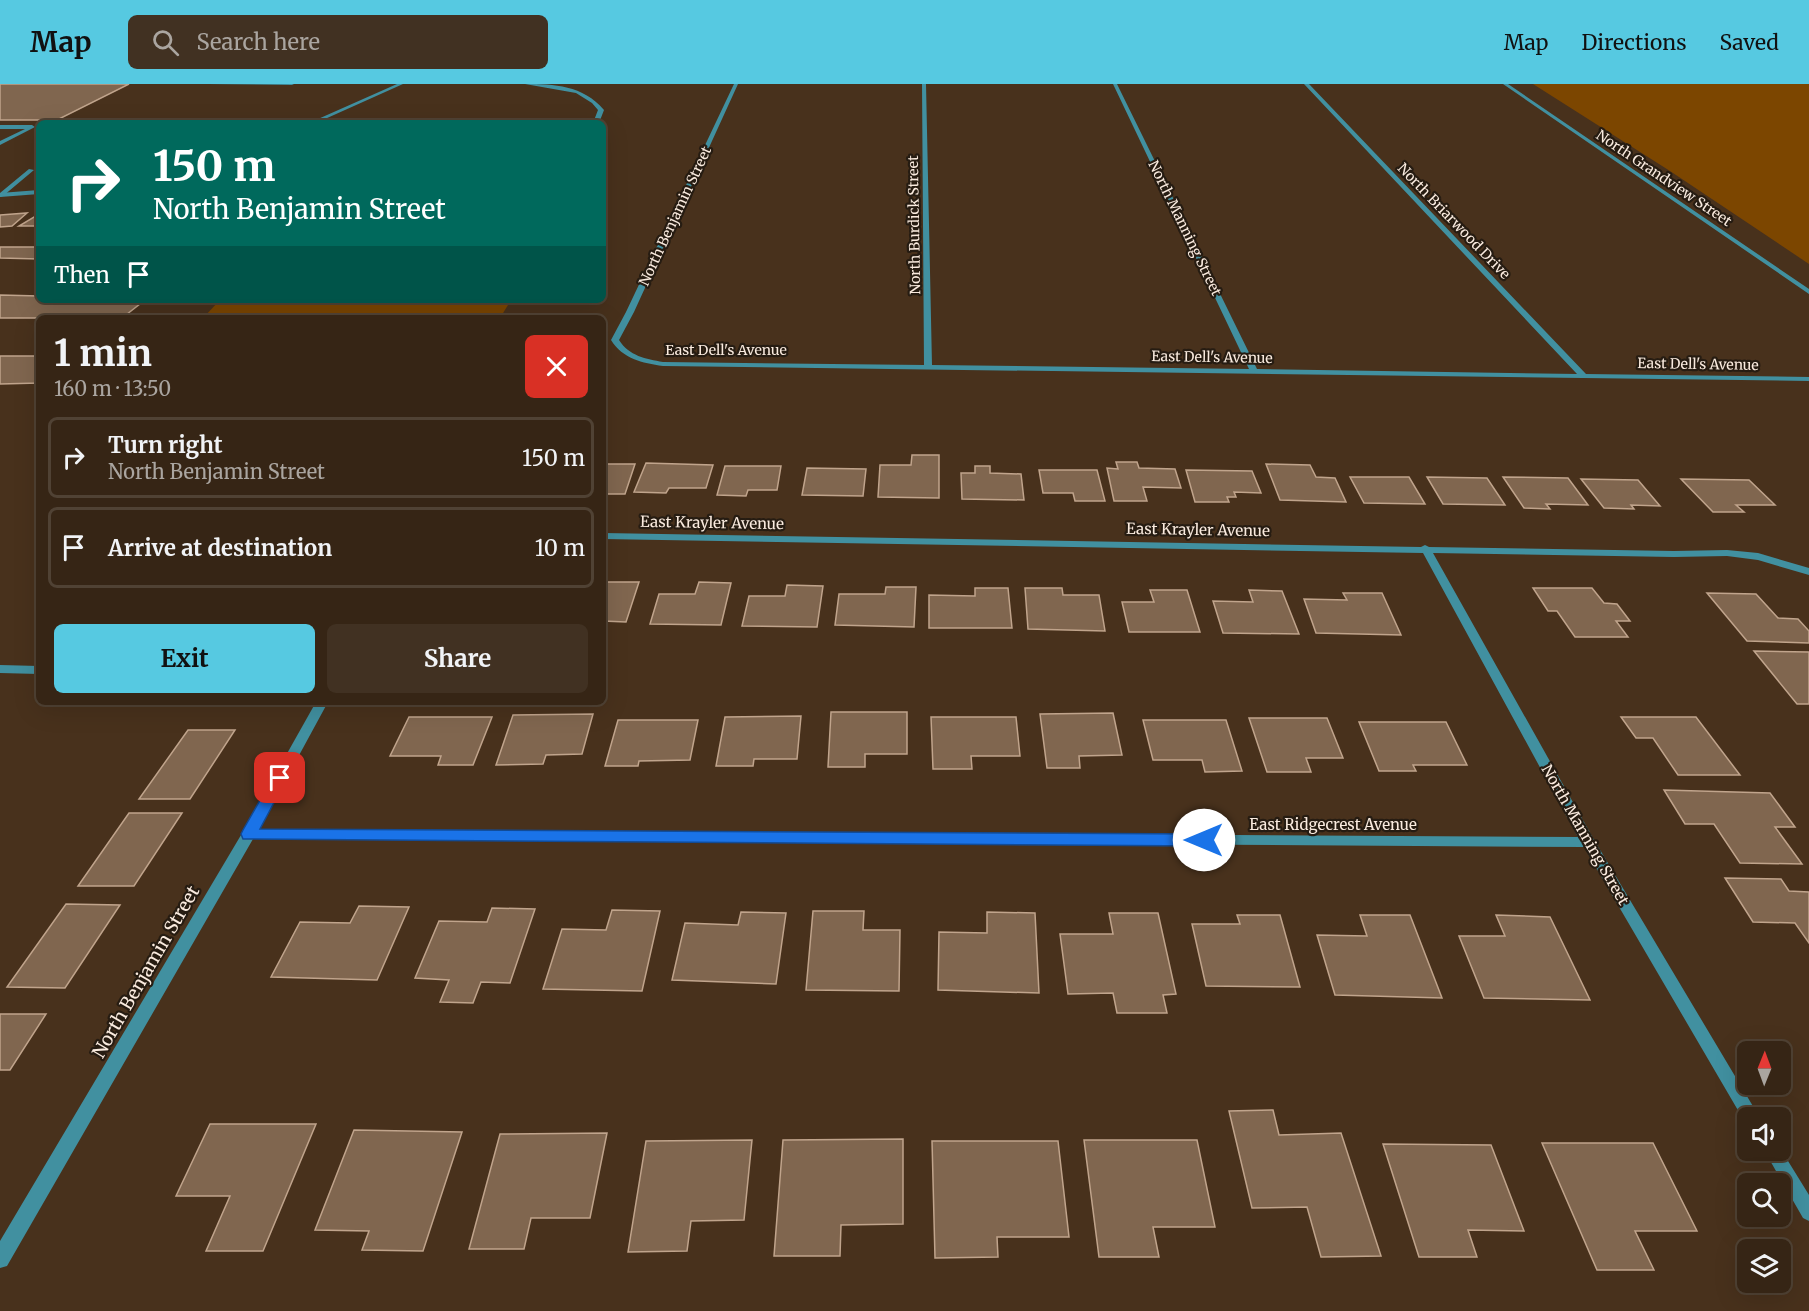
<!DOCTYPE html>
<meta charset="utf-8">
<style>
body{margin:0;font-family:Merriweather,serif;background:#413122;color:#f1f3f6;height:100vh;display:flex;flex-direction:column;font-size:22px;white-space:nowrap}
*{box-sizing:border-box;margin:0}
p{font-size:20px;color:#aaa5a0}
.icon{flex:none;width:33px;height:33px;fill:none;stroke:currentColor;stroke-width:2;stroke-linecap:round;stroke-linejoin:round}
.map{position:relative;flex:1;overflow:hidden}
.panel{position:absolute;left:36px;top:231px;width:570px;height:390px;display:flex;flex-direction:column;background:#362515;border-radius:9px;box-shadow:0 6px 24px #0002,0 0 0 2px #504234}
.panel>*{flex:none}
.guide{position:absolute;left:36px;top:36px;width:570px;height:183px;border-radius:9px;box-shadow:0 6px 24px #0002,0 0 0 2px #504234;background:#00695c;color:#fff;overflow:hidden}
.needle{width:39px;rotate:1deg}
.tools{position:absolute;left:1737px;top:957px;display:grid;gap:12px}
.tools a{display:grid;place-items:center;width:54px;height:54px;border-radius:9px;background:#362515;box-shadow:0 6px 24px #0002,0 0 0 2px #504234;font-size:30px}
.pin{position:absolute;display:grid;place-items:center;width:51px;height:51px;color:#fff;margin:-26px;border-radius:12px;box-shadow:0 3px 9px #0006}
.me{position:absolute;width:66px;margin:-33px;rotate:270deg;stroke-linejoin:round;filter:drop-shadow(0 0 4px #0008)}
.turn{display:flex;align-items:center;gap:21px;height:126px;padding:0 18px;font-size:27px}
.turn .icon{width:78px;height:78px;stroke-width:2.5}
.turn b{display:block;font-size:42px;line-height:51px}
.then{display:flex;align-items:center;height:57px;padding:0 18px;background:#0003;gap:12px;font-size:22px}
.round{display:grid;place-items:center;flex:none;width:63px;height:63px;border-radius:9px;background:#413122}
.overview{display:flex;align-items:center;justify-content:space-between;height:102px;padding:0 18px}
h1{font-size:36px;font-weight:700;line-height:45px}
.button{display:flex;gap:12px;margin-top:auto;padding:12px 18px}
.button a{flex:1;height:69px;border-radius:9px;background:#56c9e1;color:#111;font-size:24px;font-weight:700;line-height:69px;text-align:center}
.button a+a{background:#413122;color:#f1f3f6}
ul{padding:0;list-style:none}
li{display:flex;align-items:center;gap:18px;height:81px;margin:0 12px 9px;padding:0 6px;border:3px solid #504234;border-radius:9px}
li div{flex:1}
li b{display:block;font-size:22px}
li em{font-style:normal}
header{display:flex;align-items:center;gap:36px;box-sizing:border-box;height:84px;padding:0 30px;background:#56c9e1;color:#111}
header strong{font-size:28px}
nav{display:flex;gap:33px;margin-inline-start:auto;font-size:21px}
.search{width:420px;height:54px;background:#413122;display:flex;align-items:center;gap:15px;box-sizing:border-box;padding:0 21px;border-radius:9px;color:#aaa5a0;font-size:22px}
.map>svg:first-child{display:block}
.green{fill:#7c4600}
.building{fill:#80664f;stroke:#c0a48c;stroke-width:1.5}
.lines{fill:none;stroke-linecap:round;stroke-linejoin:round}
.lane{fill:#4190a0;fill-rule:evenodd}
.street{fill:#4190a0;fill-rule:evenodd}
.route{fill:#1a73e8;stroke:#114b97;stroke-width:1.5}
.labels{text-anchor:middle;stroke-width:4.5;stroke-linejoin:round;paint-order:stroke}
.far-street-label{font-size:14px;fill:#faebdf;stroke:#261c12}
.street-label{font-size:15px;fill:#faebdf;stroke:#261c12}
.near-street-label{font-size:18px;fill:#faebdf;stroke:#261c12}
</style>
<header>
<strong>Map</strong>
<div class="search"><svg class="icon" aria-label="search" viewBox="0 0 24 24"><circle cx="10" cy="10" r="6"/><path d="M15 15l6 6"/></svg>Search here</div>
<nav><a>Map</a><a>Directions</a><a>Saved</a></nav>
</header>
<div class="map">
<svg width="1809" height="1227" viewBox="0 0 1809 1227">
<rect width="100%" height="100%" fill="#48311c"/>
<path class="green" d="M1533,0h276v180l-139,-93z
M220,216h291l-11,18h-297z"/>
<path class="building" d="M0,0h129l-72,36h-57z
M27,129l-15,13 -12,1v-12z
M39,130v12h-20z
M0,163h39v12l-39,-1z
M0,211l39,1v4h106l-23,18h-122z
M0,272h39v27l-39,1z
M912,371h27v43l-61,-1 2,-32h31z
M1116,378h21l2,6 36,1 6,19 -38,-1 4,14h-33l-7,-33 11,1z
M646,379l67,2 -7,23h-37l-3,5 -32,-1z
M603,380h32l-10,30h-22z
M1266,380l44,1 6,12 19,1 11,24 -66,-2z
M725,382h56l-4,24h-29l-2,6 -29,-1z
M975,382h15v7l31,1 3,26 -62,-1 -1,-26h14z
M807,384l59,1 -3,27 -61,-1z
M1039,386h58l8,31h-30l-2,-8h-30z
M1186,386l66,1 9,22 -27,-1 2,5h-9l2,5h-34z
M1350,393h59l16,27 -61,-1z
M1427,393l60,1 18,27 -62,-1z
M1503,393l65,1 20,27 -42,-1 4,5 -26,-1z
M1581,395l57,1 22,26 -29,-1 3,4 -30,-1z
M1681,395l68,1 26,25h-39l8,7h-31z
M605,498h34l-13,40 -23,-1z
M699,498l32,1 -10,42 -71,-1 9,-30h36z
M787,501l36,1 -6,41 -75,-1 7,-30h36z
M886,503h30l-2,40 -79,-2 4,-31h46z
M975,504h33l4,40h-83v-33l46,1z
M1025,504h37l1,7h36l6,36 -77,-2z
M1533,504h59l12,15 13,1 13,17h-14l12,16h-53l-18,-26h-9z
M1150,506h37l13,42h-71l-7,-30h32z
M1249,506l33,1 17,43 -76,-1 -10,-32 40,1z
M1343,509h39l19,42 -85,-2 -12,-34 43,1z
M1707,509l49,1 22,24 20,1 11,12v12l-62,-2z
M1754,567l55,1v52h-12z
M831,628h76v42h-42v13h-37z
M1113,629l9,42 -43,1 1,12h-33l-7,-54z
M593,630l-11,40 -36,1 -3,9 -47,1 17,-50z
M801,632l-4,43h-43l-1,7h-37l9,-49z
M409,633h83l-19,48h-35l3,-9h-51z
M931,633h85l4,39h-49l1,13h-39z
M1621,633h75l44,58h-62l-25,-37h-17z
M1249,634h78l16,40h-37l5,14h-44z
M618,636h80l-8,40 -51,1 -1,5h-33z
M1143,636h83l16,51 -37,1 -3,-12h-49z
M1359,638h87l21,43h-54l3,6h-37z
M188,646h47l-45,69h-51z
M1664,706l106,3 25,34h-20l27,37 -62,-1 -26,-39h-29z
M129,729h53l-48,73h-56z
M1725,794l56,1 8,12 20,1v51l-14,-20 -42,-1z
M66,820l54,1 -55,83 -58,-1z
M359,822l50,1 -32,73 -106,-3 29,-55 50,1z
M492,824l43,1 -25,74 -29,-1 -8,21 -33,-1 9,-22 -34,-2 24,-57 48,1z
M612,826l48,1 -18,80 -99,-2 19,-60 44,1z
M813,827h51l-1,19h37l-1,61 -93,-1z
M741,828l45,1 -10,71 -104,-4 13,-57 53,2z
M987,828l48,1 4,80 -101,-3 1,-58 48,1z
M1109,829h49l18,81 -13,1 4,18h-50l-4,-20 -45,1 -8,-60h53z
M1237,831h43l20,72 -94,-1 -14,-62h48z
M1360,831h50l32,83 -107,-3 -18,-60 50,1z
M1496,831l54,2 40,83 -106,-2 -25,-62h46z
M0,930h46l-36,56h-10z
M1273,1026l6,25 62,-2 40,123 -60,1 -14,-50 -55,1 -23,-97z
M210,1040h106l-53,127h-57l24,-55h-54z
M354,1046l108,2 -39,119 -61,-1 7,-19 -54,-1z
M607,1049l-17,85h-59l-7,31h-55l31,-115z
M903,1055v85l-62,1 -1,31h-66l9,-116z
M752,1056l-8,80 -53,1 -4,30 -59,1 18,-111z
M1084,1056h113l18,87h-62l6,30h-60z
M932,1057h126l11,96h-72l1,20 -63,1z
M1542,1059h111l44,88h-62l19,39h-57z
M1383,1060l108,1 33,86 -56,-1 9,27h-58z"/>
<g class="lines">
<path class="lane" d="M208,0h86l-2,1z
M397,0h6l-87,39h-7z
M525,0c29,0 58,1 79,26l-5,13h-6l5,-13 -6,-7 -16,-10z
M0,41h32l3,2 -35,18v-4l25,-12h-25z
M29,85l5,1 -31,26 -3,1v-4z"/>
<path class="street" d="M734,0h4l-104,228 -15,28c10,16 27,19 44,22l261,3 -2,-281h4l6,281 317,4 -136,-285h4l140,285 320,5 -273,-290h5l277,290 223,3v4l-1146,-15c-21,-3 -40,-7 -52,-26l15,-28z
M1503,0h5l301,205v5z
M39,106v4l-39,3v-4z
M603,449l818,14 4,-2 4,2 245,4 53,-1 31,3 51,15v7l-51,-15 -31,-4 -53,1 -241,-4 160,285 167,280h-12v6h-2l-162,-277 -1331,-8 -246,427 -7,2v-27l244,-411 72,-128h12l-69,127 1319,8 -155,-284 -820,-14z
M0,581l39,1v8l-39,-1z
M1780,1064l29,47v26l-6,-3 -39,-68h16z"/>
</g>
<path class="route" d="M280,688l5,2 2,4 -27,51 944,5 6,2 2,4 -2,5 -6,1 -961,-7 -2,-5 2,-4 32,-56z"/>
<g class="labels">
<g class="far-street-label">
<text transform="translate(1664 94) rotate(34)" y="5">North Grandview Street</text>
<text transform="translate(675 132) rotate(-65)" y="5">North Benjamin Street</text>
<text transform="translate(1454 137) rotate(46)" y="5">North Briarwood Drive</text>
<text transform="translate(914 141) rotate(-91)" y="5">North Burdick Street</text>
<text transform="translate(1185 144) rotate(64)" y="5">North Manning Street</text>
<text x="726" y="271">East Dell's Avenue</text>
<text transform="translate(1212 273) rotate(1)" y="5">East Dell's Avenue</text>
<text transform="translate(1698 280) rotate(1)" y="5">East Dell's Avenue</text>
</g>
<g class="street-label">
<text transform="translate(712 439) rotate(1)" y="5">East Krayler Avenue</text>
<text transform="translate(1198 446) rotate(1)" y="5">East Krayler Avenue</text>
<text x="1333" y="746">East Ridgecrest Avenue</text>
<text transform="translate(1585 751) rotate(60)" y="5">North Manning Street</text>
</g>
<g class="near-street-label">
<text transform="translate(146 888) rotate(-60)" y="6">North Benjamin Street</text>
</g>
</g>
</svg>
<div class="tools">
<a><svg class="needle" viewBox="-14 -14 28 28"><path d="M0-13l5 13h-10z" fill="#e53935"/><path d="M0 13l5-13h-10z" fill="#aaa5a0"/></svg></a>
<a><svg class="icon" aria-label="sound" viewBox="0 0 24 24"><path d="M4 9h4l5-4v14l-5-4H4zM17 9q2 3 0 6"/></svg></a>
<a><svg class="icon" aria-label="search" viewBox="0 0 24 24"><circle cx="10" cy="10" r="6"/><path d="M15 15l6 6"/></svg></a>
<a><svg class="icon" aria-label="layers" viewBox="0 0 24 24"><path d="M12 4l9 5-9 5-9-5zM3 14l9 5 9-5"/></svg></a>
</div>
<div class="pin" style="left:280px;top:694px;background:#d93025"><svg class="icon" aria-label="arrive" viewBox="0 0 24 24"><path d="M6 21V4h12l-3 4 3 4H6"/></svg></div>
<svg class="me" style="left:1204px;top:756px" viewBox="-20 -20 40 40"><circle r="19" fill="#fff"/><path d="M0-13L10 11 0 6-10 11z" fill="#1a73e8"/></svg>
<div class="guide">
<div class="turn"><svg class="icon" aria-label="right" viewBox="0 0 24 24"><path d="M7 20v-9h11M14 6l5 5-5 5"/></svg><div><b>150 m</b>North Benjamin Street</div></div>
<div class="then">Then<svg class="icon" aria-label="arrive" viewBox="0 0 24 24"><path d="M6 21V4h12l-3 4 3 4H6"/></svg></div>
</div>
<section class="panel">
<div class="overview"><div><h1>1 min</h1><p>160 m · 13:50</p></div><a class="round" style="background:#d93025;color:#fff"><svg class="icon" aria-label="close" viewBox="0 0 24 24"><path d="M6 6l12 12M18 6L6 18"/></svg></a></div>
<ul>
<li><svg class="icon" aria-label="right" viewBox="0 0 24 24"><path d="M7 20v-9h11M14 6l5 5-5 5"/></svg><div><b>Turn right</b><p>North Benjamin Street</p></div><em>150 m</em></li>
<li><svg class="icon" aria-label="arrive" viewBox="0 0 24 24"><path d="M6 21V4h12l-3 4 3 4H6"/></svg><div><b>Arrive at destination</b></div><em>10 m</em></li>
</ul>
<div class="button"><a>Exit</a><a>Share</a></div>
</section>
</div>
